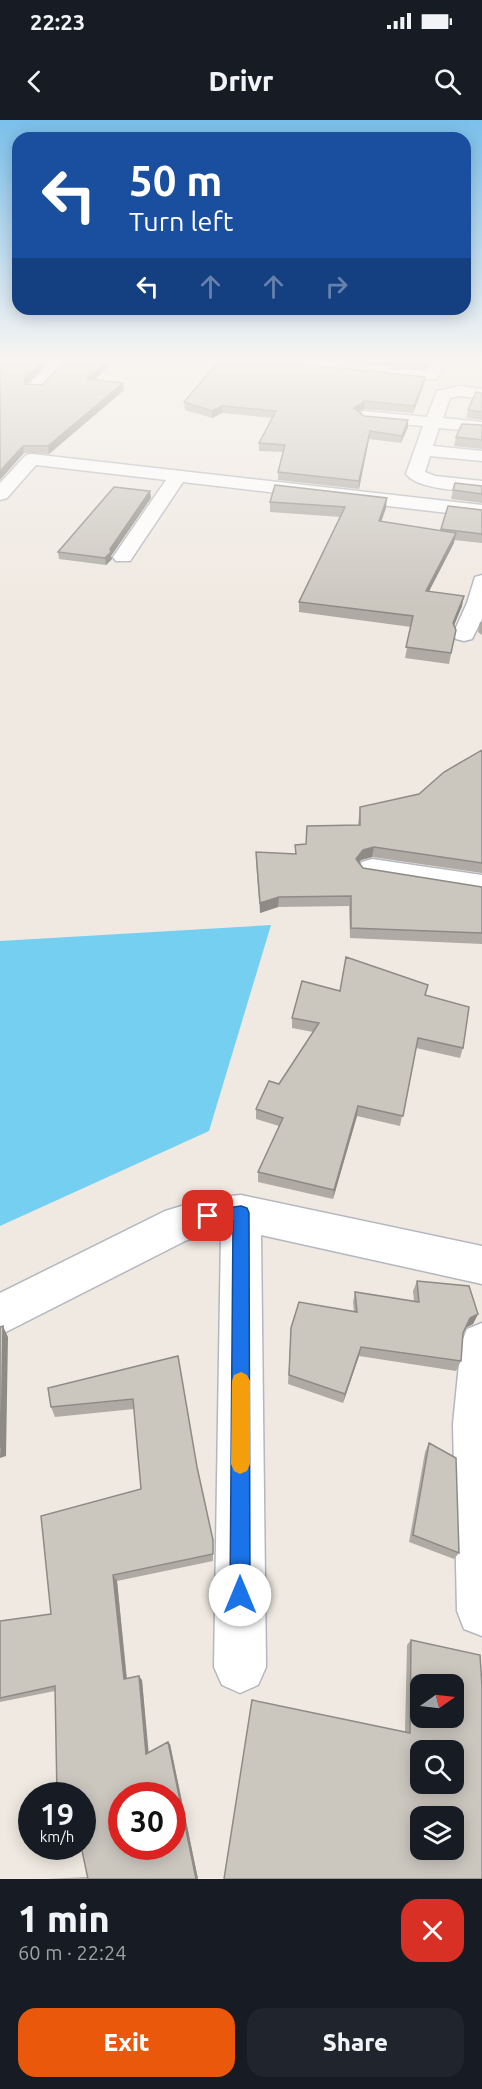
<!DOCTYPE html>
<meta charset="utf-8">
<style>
body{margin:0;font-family:Ubuntu,sans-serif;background:#20242c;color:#f1f3f6;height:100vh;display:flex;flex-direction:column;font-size:22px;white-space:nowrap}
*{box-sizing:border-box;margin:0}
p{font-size:20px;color:#9ea1a6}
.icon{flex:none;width:33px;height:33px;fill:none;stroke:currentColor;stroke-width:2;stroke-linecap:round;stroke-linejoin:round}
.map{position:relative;height:1759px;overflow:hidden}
.sheet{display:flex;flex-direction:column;background:#171b24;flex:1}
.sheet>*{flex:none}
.top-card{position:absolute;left:12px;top:12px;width:459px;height:183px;border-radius:18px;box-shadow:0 3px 15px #0003;background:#1a4fa0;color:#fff;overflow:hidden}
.needle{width:39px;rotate:76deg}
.tools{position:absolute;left:410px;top:1554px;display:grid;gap:12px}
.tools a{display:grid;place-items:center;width:54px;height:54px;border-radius:12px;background:#171b24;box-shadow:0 3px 15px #0003;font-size:30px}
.speed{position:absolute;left:18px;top:1662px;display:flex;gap:12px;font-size:30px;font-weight:700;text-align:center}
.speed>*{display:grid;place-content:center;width:78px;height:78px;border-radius:50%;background:#171b24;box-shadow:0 3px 15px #0003;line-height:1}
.speed small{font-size:15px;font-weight:400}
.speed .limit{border:9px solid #d22;background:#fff;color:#111}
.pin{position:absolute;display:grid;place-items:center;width:51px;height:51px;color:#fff;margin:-26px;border-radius:12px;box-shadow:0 3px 9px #0006}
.me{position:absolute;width:66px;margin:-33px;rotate:0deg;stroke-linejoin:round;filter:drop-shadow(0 0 4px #0008)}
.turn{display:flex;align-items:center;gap:21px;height:126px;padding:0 18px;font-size:27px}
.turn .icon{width:78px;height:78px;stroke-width:2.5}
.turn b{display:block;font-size:42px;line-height:51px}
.lanes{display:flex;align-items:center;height:57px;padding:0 18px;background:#0003;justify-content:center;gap:30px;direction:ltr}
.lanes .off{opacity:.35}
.round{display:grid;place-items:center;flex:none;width:63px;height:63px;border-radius:18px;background:#20242c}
.head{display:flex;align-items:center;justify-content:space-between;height:102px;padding:0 18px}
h1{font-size:36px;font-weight:800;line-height:45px}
.action{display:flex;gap:12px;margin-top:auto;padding:12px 18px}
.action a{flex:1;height:69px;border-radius:18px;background:#ea580c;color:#fff;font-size:24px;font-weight:800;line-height:69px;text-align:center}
.action a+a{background:#20242c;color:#f1f3f6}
.status{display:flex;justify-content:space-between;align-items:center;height:42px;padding:0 30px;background:#171b24;direction:ltr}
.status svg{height:16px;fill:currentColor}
header{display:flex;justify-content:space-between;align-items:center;height:78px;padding:0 18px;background:#171b24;font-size:27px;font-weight:800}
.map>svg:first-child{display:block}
.water{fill:#75cff0}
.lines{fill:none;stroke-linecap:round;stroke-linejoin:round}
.minor-casing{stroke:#b4b7c1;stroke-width:3}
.minor{fill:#fff;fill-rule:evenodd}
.wall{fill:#afaba4}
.shaded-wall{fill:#8e8b86}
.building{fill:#cbc7bf;stroke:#8e8b86;stroke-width:1.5;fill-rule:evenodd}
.route{fill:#1a73e8;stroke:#114b97;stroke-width:1.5}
.slow{fill:#f59e0b}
</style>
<div class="status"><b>22:23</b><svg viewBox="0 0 49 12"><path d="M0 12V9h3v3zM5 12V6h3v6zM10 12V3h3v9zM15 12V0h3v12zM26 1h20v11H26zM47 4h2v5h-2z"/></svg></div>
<header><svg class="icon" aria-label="back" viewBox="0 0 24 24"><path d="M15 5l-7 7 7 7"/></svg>Drivr<svg class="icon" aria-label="search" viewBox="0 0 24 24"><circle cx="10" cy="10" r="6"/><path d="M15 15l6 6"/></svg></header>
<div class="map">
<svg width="482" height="1759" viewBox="0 0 482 1759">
<rect width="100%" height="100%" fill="#efe9e1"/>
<path class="water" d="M271,805l-62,206 -209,95v-285z"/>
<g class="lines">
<defs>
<path id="minor" d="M53,241h16l-28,29h-12l-2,-3 2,-3z
M432,241h14l-9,18h-46l-8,-5 8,-5 36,2z
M460,266l22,3v10l-22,-3 -10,2 -7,20 39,4v10l-43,-4 -6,18 49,5v10l-52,-5 -5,16 10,4 47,5v12c-19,-3 -64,-3 -76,-19l17,-48 -59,-5 -8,-5 8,-5 63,6 10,-26z
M32,334l450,51v12l-299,-35 -53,79h-14l-3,-4 53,-77 -130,-15 -29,33 -7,2v-17l26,-28z
M482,455v44l-10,20 -8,2 -8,-2 -3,-5 14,-31 8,-26z
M372,739l110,16v20l-120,-19 -5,-7 5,-7z
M241,1075l241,51v38l-221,-49 5,432 -8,18 -18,8 -18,-8 -8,-18 7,-434 -34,7 -187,95v-42l165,-82 43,-13z
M482,1203v313l-18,-7 -7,-18 -4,-187 8,-80 6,-15z"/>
</defs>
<use href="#minor" class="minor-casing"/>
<use href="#minor" class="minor"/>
</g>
<path class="wall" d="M0,241h50l-23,23 15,1 23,-24h49l-19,19 29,10 -75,64 -25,-1z
M348,241h81l-4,9 -77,-7z
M425,257l-1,7 -11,29 -49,-4 -5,3 5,4 44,4v7l-7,16 -32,-4 -10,50 -81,-9v-8l5,-20 -24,-1v-8l14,-25 -51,-5 -10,5 -27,-8 -1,-8z
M482,273v27l-16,-2 2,-8z
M482,305v24l-28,-3 2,-9z
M482,366v17l-31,-4 2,-9z
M150,371l1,7 -40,58 1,3 -6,6 -47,-6 -1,-7z
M270,382l116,6 -5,13 60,10 7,-25 34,4v33l-28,-3v3l-25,48 33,15 -8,19 2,5 -7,34 -44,-6 6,-31 -112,-15v-10l42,-85 -71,-5z
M480,502h2v13l-4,-3z
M482,630v123l-110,-16 -11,3 -2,3 4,5 119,19v57l-132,-6 -1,-32 -71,1 -18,6 -4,-51v-10l39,2v-9l11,-1 52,-19 2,-18 59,-13z
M340,871l86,4 37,53 -3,10 -44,-10 -16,78 -43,-10 -24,83 -75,-17v-10l21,-46 -23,-7v-10l23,-25 34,-52 -21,-4v-10z
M417,1161l61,33 -5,10 -7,4 -3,5 -2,28 -5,10 -97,-15 -16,47 -55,-19 3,-56 63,-16 -1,-10 2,-10 59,9 -1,-10z
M178,1236l19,111 16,73v21l-96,20 10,97 15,2 6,72 22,-8 28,135h-153l43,-2 -33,-186 -55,11v-81l51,-7 90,-125 -7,-80 -79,8 -4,-10z
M429,1323l30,110 -5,6 -45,-17 16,-90z
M411,1520l71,239 -77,-147 2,-87z"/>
<path class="shaded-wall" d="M42,241h8l-23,22 -2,5 -1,-7 2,-5z
M106,241h8l-26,25 -1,-7z
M427,241h2l-4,9v-6z
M425,257l-1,7 -11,29 1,-7z
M123,263l1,7 -75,64 -1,-8z
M365,281l-1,8 -10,6v-7z
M222,286v7l-10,5v-7z
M408,300v7l-7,16 1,-7z
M370,311l-1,8 -10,50v-8z
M23,326l1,7 -24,27v-9z
M150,371l1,7 -40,58 1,3 -6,6 -1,-7 5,-9z
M387,378l-1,10 -8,23 1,-10z
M456,413l-2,10 -30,58 2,-10z
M464,476l-2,10 -11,27 2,-10z
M374,727l-2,10 -11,3 -6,9 1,-10 7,-9z
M279,777l-1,10 -18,6v-10z
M358,986l-1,10 -24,83 1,-9z
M478,1194l-5,10 -8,4 5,-10z
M3,1206l5,11 -2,119 -6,2z
M361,1227l-2,9 -16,47 2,-9z
M113,1455l4,6 10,102 -3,-4z
M139,1556l3,4 7,76 -3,-2z
M168,1622l2,2 28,135h-2z"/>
<path class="building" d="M0,241h42l-16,15 -2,5 2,3 16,1 23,-24h41l-19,18 36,4 -75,63h-25l-23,25z
M219,241h53l153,16 -11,29 -49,-5 -11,7 10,8 44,4 -6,16 -32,-5 -11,50 -81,-9 7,-27 -26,-2 17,-32 -54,-5 -10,5 -28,-9z
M395,241h32l-2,3z
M476,272l6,1v19l-14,-2z
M462,304l20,1v15l-26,-3z
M455,363l27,3v8l-29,-4z
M275,365l112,13 -8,23 77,12 -30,58 38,5 -11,27 3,7 -5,23 -45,-6 7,-31 -114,-14 46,-95 -75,-5z
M114,367l36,4 -40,58 1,3 -6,6 -47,-6z
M448,386l34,4v24l-41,-5z
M482,630v113l-108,-16 -11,3 -7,9 7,9 119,19v46l-131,-5v-32l-72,1 -19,6 -4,-51 40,2 -1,-9 11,-1 1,-18 53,-1v-18l59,-13 25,-22z
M346,837l82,28 -3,10 44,12 -6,41 -45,-10 -15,78 -45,-10 -24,84 -76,-18 25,-54 -27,-9 13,-28 10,3 40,-61 -27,-5 10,-37 38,10z
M417,1161l52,5 9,28 -8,4 -7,15 -2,28 -100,-14 -16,47 -56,-19 2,-47 8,-26 58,10 -2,-20 64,10z
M3,1206l-2,121h-1v-120z
M178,1236l19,111 16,73v14l-100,21 11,104 15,-3 7,78 22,-12 28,137h-108l-7,-33h1v-50h-25l-2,-110 -55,12v-77l51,-7 -10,-98 100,-27 -8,-90 -82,8 -3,-19zM122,1676h50v50h-50z
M429,1323l27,15 3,95 -46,-18z
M411,1520l69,15 2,31v193h-258l28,-179 158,33zM420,1564h33v34h-33zM420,1630h33v34h-33zM420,1696h33v34h-33z"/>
<linearGradient id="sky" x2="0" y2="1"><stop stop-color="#7abfeb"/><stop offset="0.49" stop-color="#f8f5f2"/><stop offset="1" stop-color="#f8f5f2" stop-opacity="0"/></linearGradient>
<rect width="482" height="487" fill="url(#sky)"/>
<path class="route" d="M241,1086l6,2 2,5 1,382 -3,8 -7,3 -7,-3 -3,-8 3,-374 -25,3 -6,-2 -2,-6 2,-5z"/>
<path class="slow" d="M241,1252l6,3 3,6v83l-3,7 -7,3 -6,-3 -3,-7 1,-83 2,-6z"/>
</svg>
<div class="tools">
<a><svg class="needle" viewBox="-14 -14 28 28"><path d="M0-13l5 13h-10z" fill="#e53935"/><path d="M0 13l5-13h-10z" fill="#9ea1a6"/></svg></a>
<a><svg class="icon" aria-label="search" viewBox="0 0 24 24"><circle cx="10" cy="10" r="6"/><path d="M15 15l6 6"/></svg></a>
<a><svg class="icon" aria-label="layers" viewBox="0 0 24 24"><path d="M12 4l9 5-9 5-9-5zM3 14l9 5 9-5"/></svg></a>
</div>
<div class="speed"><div>19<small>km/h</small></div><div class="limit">30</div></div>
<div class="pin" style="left:208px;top:1096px;background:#d93025"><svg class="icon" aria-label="arrive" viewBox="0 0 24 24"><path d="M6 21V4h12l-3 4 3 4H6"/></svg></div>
<svg class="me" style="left:240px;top:1475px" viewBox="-20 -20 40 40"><circle r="19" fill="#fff"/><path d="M0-13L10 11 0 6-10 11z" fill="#1a73e8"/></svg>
<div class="top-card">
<div class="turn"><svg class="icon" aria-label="left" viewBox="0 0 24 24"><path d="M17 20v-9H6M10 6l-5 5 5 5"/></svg><div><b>50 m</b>Turn left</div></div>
<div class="lanes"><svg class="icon" aria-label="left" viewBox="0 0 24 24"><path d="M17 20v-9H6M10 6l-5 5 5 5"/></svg><svg class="icon off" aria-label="ahead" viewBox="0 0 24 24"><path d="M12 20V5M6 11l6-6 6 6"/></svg><svg class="icon off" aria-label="ahead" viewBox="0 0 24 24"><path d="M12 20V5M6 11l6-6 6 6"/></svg><svg class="icon off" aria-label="right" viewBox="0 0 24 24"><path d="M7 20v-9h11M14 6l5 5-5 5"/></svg></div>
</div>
</div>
<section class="sheet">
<div class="head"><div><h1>1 min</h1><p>60 m · 22:24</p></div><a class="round" style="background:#d93025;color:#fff"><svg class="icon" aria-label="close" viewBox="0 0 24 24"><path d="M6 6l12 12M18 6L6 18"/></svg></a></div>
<div class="action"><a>Exit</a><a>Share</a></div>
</section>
